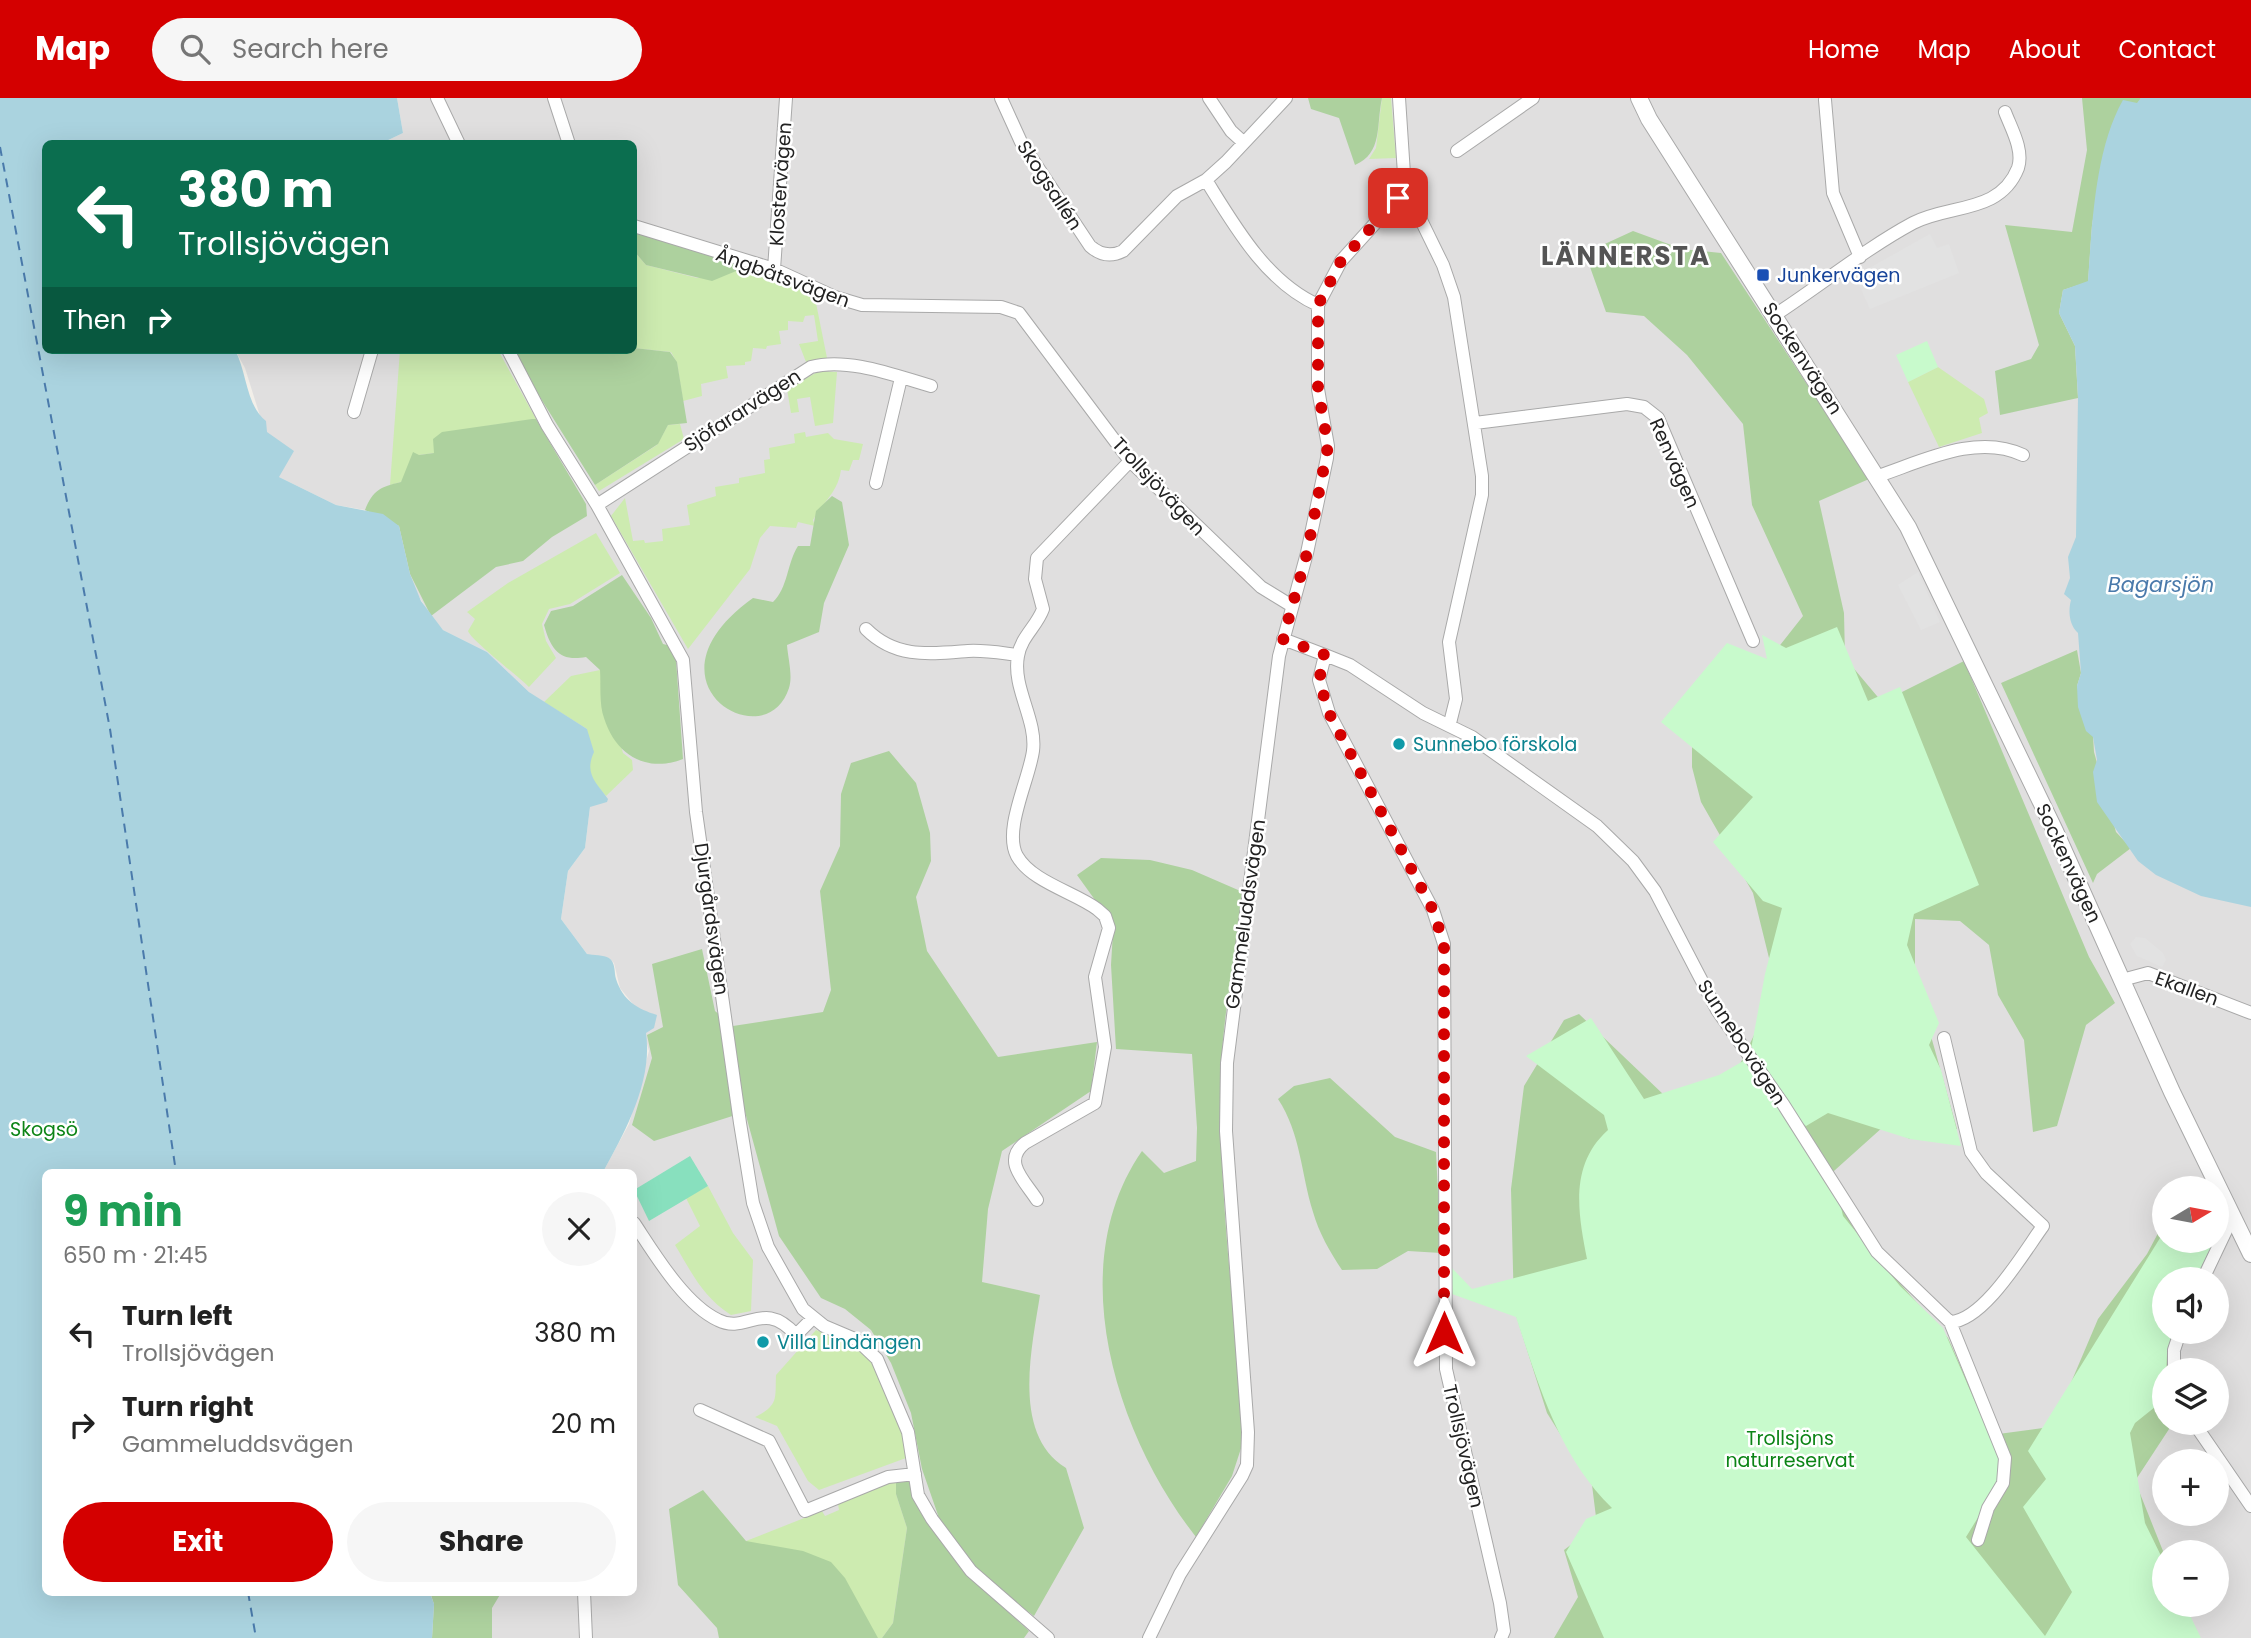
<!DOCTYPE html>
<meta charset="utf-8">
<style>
body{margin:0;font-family:Poppins,sans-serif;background:#f6f6f6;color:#222;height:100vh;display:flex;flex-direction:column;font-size:26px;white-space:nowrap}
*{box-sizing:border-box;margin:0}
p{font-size:23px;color:#767676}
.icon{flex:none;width:38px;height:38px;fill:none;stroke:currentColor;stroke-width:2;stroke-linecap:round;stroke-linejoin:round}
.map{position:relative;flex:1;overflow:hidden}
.details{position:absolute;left:42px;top:1071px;width:595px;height:427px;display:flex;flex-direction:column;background:#fff;border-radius:10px;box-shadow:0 7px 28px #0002}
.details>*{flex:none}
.top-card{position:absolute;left:42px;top:42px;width:595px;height:214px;border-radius:10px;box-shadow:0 7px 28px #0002;background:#0b6e4f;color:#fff;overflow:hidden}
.needle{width:46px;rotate:80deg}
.fabs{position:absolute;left:2152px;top:1078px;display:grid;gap:14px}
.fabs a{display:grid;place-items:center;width:77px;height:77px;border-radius:50%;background:#fff;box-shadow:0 7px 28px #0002;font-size:35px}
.pin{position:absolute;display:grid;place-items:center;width:60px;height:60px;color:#fff;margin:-30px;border-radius:14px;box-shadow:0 4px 10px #0006}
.me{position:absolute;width:77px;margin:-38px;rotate:0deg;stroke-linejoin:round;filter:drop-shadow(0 0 5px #0008)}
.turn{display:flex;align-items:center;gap:24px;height:147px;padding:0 21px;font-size:32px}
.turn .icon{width:91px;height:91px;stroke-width:2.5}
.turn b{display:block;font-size:49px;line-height:60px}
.then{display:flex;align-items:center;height:66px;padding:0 21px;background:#0003;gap:14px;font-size:26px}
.round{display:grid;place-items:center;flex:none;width:74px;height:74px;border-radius:37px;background:#f6f6f6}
.overview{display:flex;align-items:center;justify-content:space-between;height:119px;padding:0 21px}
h1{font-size:42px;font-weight:700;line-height:52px;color:#1e9e55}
.primary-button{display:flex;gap:14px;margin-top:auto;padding:14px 21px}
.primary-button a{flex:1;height:80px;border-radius:42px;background:#d40000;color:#fff;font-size:28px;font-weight:700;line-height:80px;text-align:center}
.primary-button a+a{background:#f6f6f6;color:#222}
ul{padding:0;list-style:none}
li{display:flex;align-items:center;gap:21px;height:91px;padding:0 21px}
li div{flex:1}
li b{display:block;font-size:26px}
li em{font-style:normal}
header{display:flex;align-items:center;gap:42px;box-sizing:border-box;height:98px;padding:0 35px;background:#d40000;color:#fff}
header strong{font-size:33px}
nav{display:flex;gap:38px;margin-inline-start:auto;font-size:24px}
.search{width:490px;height:63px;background:#f6f6f6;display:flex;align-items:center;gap:18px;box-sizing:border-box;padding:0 24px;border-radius:38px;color:#767676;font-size:26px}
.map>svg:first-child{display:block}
.residential{fill:#e0dfdf;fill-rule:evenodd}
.grass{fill:#cdebb0}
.forest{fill:#add19e}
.park{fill:#c8facc}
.pitch{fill:#88e0be}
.parking{fill:#e2e2e2}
.water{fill:#aad3df}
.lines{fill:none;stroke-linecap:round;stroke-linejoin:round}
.ferry{stroke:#4a7aab;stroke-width:2;stroke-dasharray:9 7;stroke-linecap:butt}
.minor-casing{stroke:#a9a9a9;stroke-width:14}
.tertiary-casing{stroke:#a9a9a9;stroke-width:18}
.minor{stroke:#fff;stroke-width:12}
.tertiary{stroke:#fff;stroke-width:16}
.route{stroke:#d40000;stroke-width:12;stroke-dasharray:0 21.6}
.transit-dot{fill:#1a4fb4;stroke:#fff;stroke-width:2.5}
.culture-dot{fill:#0f9aa8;stroke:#fff;stroke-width:2.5}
.labels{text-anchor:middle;stroke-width:5;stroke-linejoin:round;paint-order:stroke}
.street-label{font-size:19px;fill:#222;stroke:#fff}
.transit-label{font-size:19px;fill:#164399;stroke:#fff;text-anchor:start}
.culture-label{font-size:19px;fill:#0d838f;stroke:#fff;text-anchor:start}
.park-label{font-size:19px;fill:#0c8416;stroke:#fff}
.water-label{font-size:21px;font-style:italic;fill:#4a7aab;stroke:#fff}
.district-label{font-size:26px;font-weight:bold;letter-spacing:2px;fill:#555;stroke:#fff}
</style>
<header>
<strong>Map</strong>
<div class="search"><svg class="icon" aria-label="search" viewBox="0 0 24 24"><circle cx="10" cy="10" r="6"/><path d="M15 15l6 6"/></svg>Search here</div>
<nav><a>Home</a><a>Map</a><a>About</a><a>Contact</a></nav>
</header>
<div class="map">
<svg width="2251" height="1540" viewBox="0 0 2251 1540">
<rect width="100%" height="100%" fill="#f2efe9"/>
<path class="residential" d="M397,0h1854v1540h-1819l-2,-45 204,-1v-420h-31l26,-48 20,-73 -12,-42 -17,-21 -6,-25 -5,-5 -22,-4 -26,-35 7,-48 17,-23 5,-41 12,-17 -54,-85 -19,-13 -42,-40 -44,-22 -12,-14 -66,-106 -29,-5 -57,-28 -34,-109 -10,-18h399v-206l-252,-1 21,-10zM2165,1090h52v53h-52zM2165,1181h52v53h-52zM2165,1272h52v53h-52zM2165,1363h52v53h-52zM2165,1454h52v53h-52z"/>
<path class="grass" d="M1382,0h9l5,60 -27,1 7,-11z
M634,153l12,14 51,13 31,-4 18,-10 68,29 13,65 -21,4 -7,-18 19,-3 -4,-26 -9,1 -2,6 -15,-1v9l-9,1 2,13 -14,2 -1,3 -13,-1 -2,13 -6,1v3l-19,1 2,12 -27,6 1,12 -19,5 -6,-38 -6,-11 -37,-4z
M400,252h98l38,69 -49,7 -53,27 -15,2 -18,27 -11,3z
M1938,269l46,32 4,14 -9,5 3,15 -43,14 -31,-65z
M819,273l18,1 -4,51 -18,3 -5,-29 -13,2 2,13 -8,1 -4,-24z
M680,326l4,15 -85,52 -4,-6 62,-40 11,-20z
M805,334l1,5 22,-4 6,6 29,5 -4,16h-6l-4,11 -8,-1c-3,22 -17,31 -28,50l2,6 -17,-4 -2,6 -26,-2 -10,12 -10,31 -62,80 -77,-133 14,-18 8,43 11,-1 1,3 18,-2 -1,-12 28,-4 -3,-20 29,-9 -1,-9 24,-4v-5l26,-5 -1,-13 6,-1 -1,-11 26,-5 -1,-9z
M596,435l24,40 -50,31 -21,5 -7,15 4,17 10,17 -27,29c-11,-11 -58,-47 -61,-56l7,-12 -8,-7 41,-29z
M600,572l23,83 9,7 1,10 -27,26 -16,-18 -3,-49 -43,-27 27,-26z
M708,1088l25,47 20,27 -2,51 -20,4c-29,-19 -39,-42 -56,-70l25,-19 -14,-28z
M816,1232l46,19 8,9 34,75 2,25 -87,32 -11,-9 -31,-55 -22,-9c24,-12 20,-18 21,-42z
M896,1380v16l11,34 -14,95 -11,15h-4l-132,-97 76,-30 3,5 14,-6 -1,-6z"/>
<path class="forest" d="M1308,0h74c-6,27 1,55 -27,67l-16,-47 -28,-9z
M2082,0h59l-37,56 -12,71 -4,57 -25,8 -4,23 16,33 3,52 -78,17 -5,-44 36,-12 8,-14 -34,-120 67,7 15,-82z
M1633,133l49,18 39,4 148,226 -50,22 25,112 1,45 37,44 82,-41 125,296 26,46 -29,22 -29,101 -24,6 -9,-92 -26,-45 -9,-50 -29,-24 -45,-2v60l42,150 -47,10 -27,-12 -58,52 34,58 89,101 43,97 52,-7 24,-36 31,-73 49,-65 18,-34v112l4,38h-4v53h8l-38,58 30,75v49l31,33h-642l24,-41 -14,-47 33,-25 -5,-40 -45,-72 -33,-104 -3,-120 13,-103 40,-66 15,-6 85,81 64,-6 29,-60 13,-67 -17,-69 -52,-91 -9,-35v-40l27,-31 54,-42 30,-38 -51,-111 -9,-81 -56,-69 -43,-39 -38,-4 -16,-45 6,-19z
M634,134l112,32 -5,5 -29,12 -66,-16 -12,-14z
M634,250l36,4 7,10 10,61 -19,2 -10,19 -63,41 -74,-118 -8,-17z
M532,321h4l50,85 1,12 -35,21 -29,24 -27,6 -65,49 -21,-42 -11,-48 -34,-16c8,-20 15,-23 36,-28l12,-30 6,3 15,-2 -1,-14 9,-7z
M832,398l10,6 7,43 -25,58 -5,29 -32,13c1,13 6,31 2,43 -23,72 -154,-6 -36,-90l20,4c15,-14 14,-39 25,-56h12l6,-35z
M622,477l29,43 12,26 8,2 5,14 7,99c-36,14 -67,-3 -79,-41 -5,-14 -3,-33 -4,-48l-14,-13c-26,5 -35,-7 -42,-32l7,-14 22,-5z
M2077,552l4,23 -4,13 16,50 1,16 22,80 15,16 -34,26 -4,9 -92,-200z
M889,653l27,32 14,50 1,28 -15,36 11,54 71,106 99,-15 -6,49 -89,60 -14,58 -6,73 58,13c-8,52 -29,140 26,173l18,60 -50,88 -53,-39 -42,-59 -17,-49 -11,-56 -20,-50 -20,-33 -26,-21 -24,-11 -42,-62 -34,-124 -91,29 -22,-16 20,-67 -5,-23 16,-8 -11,-63 50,-15 13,62 18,15 90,-14 8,-22 -11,-99 20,-45 1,-52 10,-31z
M1101,760l49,2 42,10 53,23c-10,60 -22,120 -24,180 -3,121 14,242 24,363l-13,40 -36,61c-80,-102 -134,-271 -54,-386l22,22 32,-12 1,-33 -5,-74 -76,-5 -5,-84 2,-33 -5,-14 -31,-43z
M1330,980l65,59 41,15 5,101 -33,-2 -31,18 -35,1c-12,-18 -23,-37 -29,-58 -12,-38 -12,-78 -35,-113l16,-13z
M896,1380h16l19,49 44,55 54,49 -5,7h-142l11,-15 14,-95 -11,-34z
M703,1392l43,51 57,10 28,11 14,16 33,60h-159l-2,-10 -39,-43 -9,-76z
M430,1494l71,1 -9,15v30h-60l2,-34z"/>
<path class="park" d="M1927,243l11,26 -30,15 -12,-27z
M1837,529l31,74 32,-14 79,198 -65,29 -7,31 32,78 -10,22 12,25 20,76 -51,-7 -82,-26 -22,13 -7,-6 -48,-71 14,-75 17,-66 -19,-7 -50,-59 40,-45 -92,-75 66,-79 40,16 -5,-24 24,13z
M1591,920l53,81 75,-24 26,-15 28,37 66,102 4,17 57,70 43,42 56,129 2,23 -35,57 79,99 27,-44 -49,-85 23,-28 -18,-28 137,-221v11h50l-17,38h-33v53h11l-9,21 -2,46 -30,24 -5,10 15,90 20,41v41h20l16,33h-597l-38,-86 20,-33 26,-11c-53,-52 -73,-122 -96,-191l-64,-23v-26l20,21 115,-30c-9,-46 -18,-94 21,-129l-4,-15 -78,-59z"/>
<path class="pitch" d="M690,1058l18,30 -59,35 -15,-31z"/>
<path class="parking" d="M1930,136l7,14 12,-4 10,29 -89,36 -15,-33z
M1918,474l22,50 -19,8 -23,-45z
M2136,839l9,1 18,15 3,7 -4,7 -25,-11 -7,-12z"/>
<path class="water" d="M0,0h397l6,35 -21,10 -336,1v206h189c12,22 11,56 31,71l1,11 27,19 -15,26 57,28 47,9 16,12 11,48 11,27 22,29 44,22 42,40 58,37 7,23c-10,22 2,30 14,47l-1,3 -17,5 -5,41 -17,23 -7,48 26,35c6,1 17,1 22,4 7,5 5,15 7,21 7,22 22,30 41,36l-3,13 -8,5c7,48 -21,99 -43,139h-557v420l384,1 4,11 -2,34h-432z
M2141,0h110v809l-50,-11 -45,-21 -18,-14 -41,-59 -4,-30 4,-12 -4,-23 -7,-6 -8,-24 -1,-21 4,-13 -3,-40c-9,-8 -10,-22 -7,-33l-7,-6 6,-16 -2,-21 8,-20 2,-140 -3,-51 -16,-33 4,-23 25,-9c4,-56 7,-132 35,-181l14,3z"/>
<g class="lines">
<path class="ferry" d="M0,49l110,582 66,443
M248,1494l8,46"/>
<defs>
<path id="minor" d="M437,0l22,46
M554,0l15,46
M1001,0l20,44 69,104c10,9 21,11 33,5l54,-55 29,-16 20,-18 60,-64
M1209,0l22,33 12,11
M1825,2l8,93 27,64
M1457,53l76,-53
M1206,82c28,45 60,102 112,125
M1398,100l21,18 24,49 11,32 28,179v19l-33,147 7,57 -6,24
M634,128l140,43 61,28 27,8 139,2 18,6 111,148 131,126 31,19
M774,171l12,-171
M1775,217c46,-30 90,-66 138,-92 36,-19 87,-9 105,-55 6,-18 -7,-40 -13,-56
M508,252l39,75 50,80 86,155 13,152 44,311 13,80 15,44 35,62 21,17 33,14 20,19 31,73 10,63 14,24 39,52 77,67
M354,314l18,-62
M1475,325l152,-19 17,3 14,11 95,223
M1878,378c45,-15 99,-43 145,-21
M876,385l25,-105
M597,407l214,-138c37,-10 85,9 120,19
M866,531c30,30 64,25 102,22 17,-1 33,2 50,4
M1283,541l42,16 -6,25 10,33 104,197 11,34 2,425 54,234 4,28 -3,7
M1325,557l25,10 73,48 49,24 125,89 36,35 22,30 62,119 66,94 94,148 73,70 55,136 -2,25 -15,25 -10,32
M2122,882l26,-7 103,40
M1944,940l27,114 15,21 57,53c-19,26 -59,95 -93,96
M1037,1102c-13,-20 -35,-39 -12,-57l70,-40 10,-56 -10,-70 14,-49 -4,-12 -8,-7c-23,-17 -65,-27 -80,-53 -14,-26 12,-76 16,-105 4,-32 -21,-63 -15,-95 3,-19 19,-30 25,-47l-8,-30 2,-21 93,-97
M634,1125c20,30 50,81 84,97 29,15 45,-22 78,15l16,-16
M2203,1181l29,-61
M2174,1272v-20l6,-18
M700,1312l69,31 36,70 83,-34 27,-3
M2194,1325l57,83
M584,1494l2,46
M1149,1540l31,-64 62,-98 5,-11 1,-33 -22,-301 1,-68 52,-407 28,-103 20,-95 1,-12 -10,-57v-84l23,-44 57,-63 6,-24 -5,-76"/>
<path id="tertiary" d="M1639,0l10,21 259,408 147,304 117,261 79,162"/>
</defs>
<use href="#minor" class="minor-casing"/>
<use href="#tertiary" class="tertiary-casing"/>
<use href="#minor" class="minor"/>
<use href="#tertiary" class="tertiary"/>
</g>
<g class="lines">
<path class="route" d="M1398,100l-57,63 -23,44v84l10,57 -21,107 -24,86 42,16 -6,25 10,33 104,197 11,34v389"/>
</g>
<rect class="transit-dot" x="1756" y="170" width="14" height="14" rx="3.5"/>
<g class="culture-dot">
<circle cx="1399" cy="646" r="7"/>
<circle cx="763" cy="1244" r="7"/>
</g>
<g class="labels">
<g class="street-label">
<text transform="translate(780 86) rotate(-86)" y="7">Klostervägen</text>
<text transform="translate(1050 87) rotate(57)" y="7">Skogsallén</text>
<text transform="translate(783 179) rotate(20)" y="7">Ångbåtsvägen</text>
<text transform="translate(1803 260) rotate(57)" y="7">Sockenvägen</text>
<text transform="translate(742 312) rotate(-33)" y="7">Sjöfararvägen</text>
<text transform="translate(1675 365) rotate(66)" y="7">Renvägen</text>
<text transform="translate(1159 388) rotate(47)" y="7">Trollsjövägen</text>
<text transform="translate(2069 765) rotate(65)" y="7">Sockenvägen</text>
<text transform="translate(1245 816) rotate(-82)" y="7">Gammeluddsvägen</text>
<text transform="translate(712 821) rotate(82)" y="7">Djurgårdsvägen</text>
<text transform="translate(2187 890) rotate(20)" y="7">Ekallen</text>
<text transform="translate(1742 944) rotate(57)" y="7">Sunnebovägen</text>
<text transform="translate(1464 1348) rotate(77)" y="7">Trollsjövägen</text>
</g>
<g class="transit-label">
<text x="1777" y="184">Junkervägen</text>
</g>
<g class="culture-label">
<text x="1413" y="653">Sunnebo förskola</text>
<text x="777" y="1251">Villa Lindängen</text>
</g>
<g class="park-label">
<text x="44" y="1038">Skogsö</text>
<text x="1790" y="1347">Trollsjöns<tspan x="1790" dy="22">naturreservat</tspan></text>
</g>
<g class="water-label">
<text x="2161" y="494">Bagarsjön</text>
</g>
<g class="district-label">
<text x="1626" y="167">LÄNNERSTA</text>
</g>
</g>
</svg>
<div class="fabs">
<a><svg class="needle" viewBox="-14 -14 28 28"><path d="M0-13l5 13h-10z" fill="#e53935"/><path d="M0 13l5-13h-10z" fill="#767676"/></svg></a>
<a><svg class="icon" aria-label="sound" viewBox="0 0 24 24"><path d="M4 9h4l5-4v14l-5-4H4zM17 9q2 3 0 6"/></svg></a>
<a><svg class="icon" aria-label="layers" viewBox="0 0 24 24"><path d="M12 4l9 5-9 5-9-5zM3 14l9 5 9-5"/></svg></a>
<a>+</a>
<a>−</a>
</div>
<div class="pin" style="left:1398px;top:100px;background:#d93025"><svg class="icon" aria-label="arrive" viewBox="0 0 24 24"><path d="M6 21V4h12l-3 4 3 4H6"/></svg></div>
<svg class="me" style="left:1444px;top:1235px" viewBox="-20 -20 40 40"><path d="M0-17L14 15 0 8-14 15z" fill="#d40000" stroke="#fff" stroke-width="4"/></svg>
<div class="top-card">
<div class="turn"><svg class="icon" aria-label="left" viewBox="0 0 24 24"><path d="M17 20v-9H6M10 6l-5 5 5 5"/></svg><div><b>380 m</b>Trollsjövägen</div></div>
<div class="then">Then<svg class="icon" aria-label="right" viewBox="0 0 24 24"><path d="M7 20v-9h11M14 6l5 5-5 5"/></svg></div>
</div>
<section class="details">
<div class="overview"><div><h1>9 min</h1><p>650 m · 21:45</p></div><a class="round"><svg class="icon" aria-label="close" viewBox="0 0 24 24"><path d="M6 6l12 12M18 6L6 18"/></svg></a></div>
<ul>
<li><svg class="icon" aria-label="left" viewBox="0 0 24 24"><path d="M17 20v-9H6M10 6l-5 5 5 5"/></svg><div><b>Turn left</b><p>Trollsjövägen</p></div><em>380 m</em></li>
<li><svg class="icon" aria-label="right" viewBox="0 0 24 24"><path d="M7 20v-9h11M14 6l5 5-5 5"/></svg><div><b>Turn right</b><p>Gammeluddsvägen</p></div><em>20 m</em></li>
</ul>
<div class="primary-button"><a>Exit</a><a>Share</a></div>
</section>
</div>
